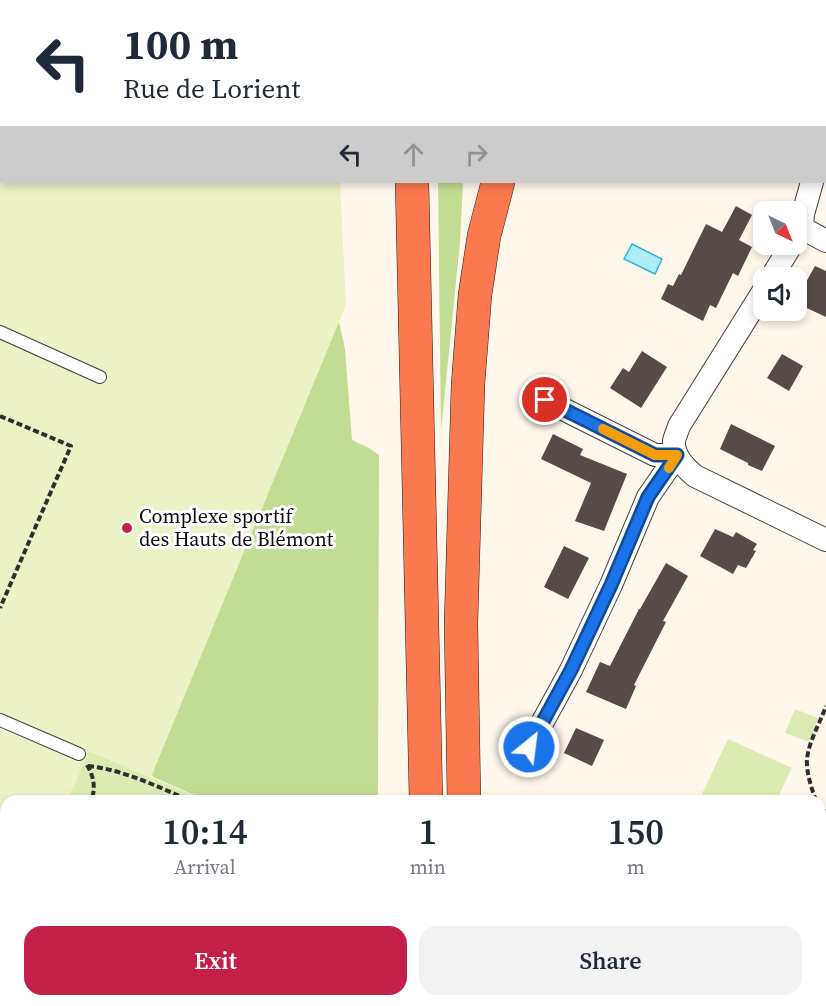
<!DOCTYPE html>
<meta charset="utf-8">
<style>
body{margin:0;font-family:"Source Serif 4",serif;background:#f2f2f3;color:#1f2937;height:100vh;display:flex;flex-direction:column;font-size:22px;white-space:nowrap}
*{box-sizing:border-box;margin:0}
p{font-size:20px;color:#747a83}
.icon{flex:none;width:33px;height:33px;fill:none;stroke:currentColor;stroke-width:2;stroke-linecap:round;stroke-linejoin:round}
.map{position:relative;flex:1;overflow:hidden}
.sheet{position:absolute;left:0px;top:795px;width:826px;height:212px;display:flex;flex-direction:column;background:#fff;border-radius:18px 18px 0 0;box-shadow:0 3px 9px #0003}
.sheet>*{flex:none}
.hud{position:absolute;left:0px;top:0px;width:826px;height:183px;box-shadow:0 3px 9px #0003;background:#fff;color:#1f2937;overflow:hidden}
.needle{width:39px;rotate:137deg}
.buttons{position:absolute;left:753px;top:201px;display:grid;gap:12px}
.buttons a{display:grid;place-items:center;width:54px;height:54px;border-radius:12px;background:#fff;box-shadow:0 3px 9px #0003;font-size:30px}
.pin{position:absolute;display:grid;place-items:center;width:51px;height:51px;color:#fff;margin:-26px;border:3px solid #fff;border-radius:50%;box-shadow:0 2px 6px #0007}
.me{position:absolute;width:66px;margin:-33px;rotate:29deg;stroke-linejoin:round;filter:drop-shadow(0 0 4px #0008)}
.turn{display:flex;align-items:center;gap:21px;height:126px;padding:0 24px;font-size:27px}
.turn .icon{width:78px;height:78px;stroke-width:2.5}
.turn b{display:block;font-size:42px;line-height:51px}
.lanes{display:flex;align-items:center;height:57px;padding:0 24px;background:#0003;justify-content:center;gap:30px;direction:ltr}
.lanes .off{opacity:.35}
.eta{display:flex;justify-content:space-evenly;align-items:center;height:102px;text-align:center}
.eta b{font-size:36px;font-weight:600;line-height:42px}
.button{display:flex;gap:12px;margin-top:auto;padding:12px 24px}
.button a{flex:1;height:69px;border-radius:18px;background:#c21f49;color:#fff;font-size:24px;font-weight:600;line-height:69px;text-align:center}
.button a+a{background:#f2f2f3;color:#1f2937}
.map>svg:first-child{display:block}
.green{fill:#dcebb4}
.forest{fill:#c3dc93}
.pitch{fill:#ecf2c6}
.water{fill:#aeecf9;stroke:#32b4d3;stroke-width:1.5}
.building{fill:#564b48}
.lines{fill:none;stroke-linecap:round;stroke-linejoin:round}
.service-casing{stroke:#3f3f3f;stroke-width:14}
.minor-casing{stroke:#3f3f3f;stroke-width:24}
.tertiary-casing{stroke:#3f3f3f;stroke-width:30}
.motorway-casing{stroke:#1d1d1d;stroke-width:34}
.path{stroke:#2e2e2e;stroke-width:4;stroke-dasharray:6 3;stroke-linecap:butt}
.service{stroke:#fff;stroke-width:12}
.minor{stroke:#fff;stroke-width:22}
.tertiary{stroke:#fff;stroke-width:28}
.motorway{stroke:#fa794e;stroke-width:33}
.route-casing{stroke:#114b97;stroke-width:15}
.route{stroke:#1a73e8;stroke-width:10}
.slow{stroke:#f59e0b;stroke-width:10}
.poi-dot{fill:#c21f49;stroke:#fff;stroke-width:2}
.labels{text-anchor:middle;stroke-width:6;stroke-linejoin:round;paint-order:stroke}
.poi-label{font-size:20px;fill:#0c0c0c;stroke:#fff;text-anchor:start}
</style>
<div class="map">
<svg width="826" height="1006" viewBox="0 0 826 1006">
<rect width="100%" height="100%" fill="#fff7ec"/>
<path class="green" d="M795,709l23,9 -9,24 -24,-9z
M728,739l64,29 -16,33h-59l-15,-7z
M89,751l118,50h-140z
M6,938v62h373v6h-379v-55z"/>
<path class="forest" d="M438,182h25l-3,60 -19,189z
M318,227l27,122 7,91 17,8 10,7 -1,346h-170l-55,-24 -12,-22z"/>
<path class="pitch" d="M0,0h331v2h-329v180h338l6,123 -195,472 -62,-26 -22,50h-61v137l-6,13z"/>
<path class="water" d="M632,244l30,15 -7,15 -31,-15z"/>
<path class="building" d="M736,206l16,9 -13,25 13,7 -14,29 -5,-3 -17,35 -6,-3 -7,16 -42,-22 7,-15 5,2 6,-12 2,1 25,-51 16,8z
M815,266l11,5v46l-30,-14v-3z
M642,351l25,16 -26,41 -31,-20 13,-20 6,4z
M782,354l21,12 -14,25 -22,-13z
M731,424l44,22 -13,25 -14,-6v-2l-28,-14z
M553,434l30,15 -3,6 47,19 -23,57 -29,-10 16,-38 -50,-24z
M715,529l18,8 3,-5 21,12 -4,6 3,1 -10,17 -8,-3 -5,9 -33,-18z
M564,546l25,12 -21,41 -24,-12z
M666,563l22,13 -25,45 3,1 -32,63 2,1 -10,23 -40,-17 14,-30 10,4 29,-57h1z
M576,728l28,12 -12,26 -28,-13z"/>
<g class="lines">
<defs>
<path id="service" d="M0,332l100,45
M0,720l79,34"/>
<path id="minor" d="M825,61h1
M825,151l1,-2
M802,228l24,13
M796,236l6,-8 1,-14 9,-32
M771,278l21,-34
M764,290l-85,136c-1,4 -4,10 -5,15 -1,14 10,26 21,35l131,64
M545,400l110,55h22
M529,747l42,-77 40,-85 37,-88 29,-42"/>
<path id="tertiary" d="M820,889l6,-15
M775,1006l2,-6"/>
<path id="motorway" d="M409,0v2
M569,2l1,-2
M412,182l14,619
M464,801l-3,-177 7,-240 7,-89 9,-59 14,-54
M430,1000v6
M469,1000v6"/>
</defs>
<use href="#service" class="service-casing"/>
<use href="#minor" class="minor-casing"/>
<use href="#tertiary" class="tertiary-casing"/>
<use href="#motorway" class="motorway-casing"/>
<path class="path" d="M777,2l1,-2
M0,416l71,30 -71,162
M87,765c7,12 9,23 4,36
M88,766c37,4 70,21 103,35
M816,801c-4,-12 -10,-28 -9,-42 2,-18 13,-36 19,-53
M820,823l6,-15
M0,978l6,-12
M83,1000l8,6
M172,1006l2,-6
M335,1006v-6"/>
<use href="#service" class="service"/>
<use href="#minor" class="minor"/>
<use href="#tertiary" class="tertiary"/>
<use href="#motorway" class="motorway"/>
</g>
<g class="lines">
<defs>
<path id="route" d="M529,747l42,-77 40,-85 37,-88 29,-42h-22l-110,-55"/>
</defs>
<use href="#route" class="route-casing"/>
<use href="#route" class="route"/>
<path class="slow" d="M603,429l52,26h22l-8,13"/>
</g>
<circle class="poi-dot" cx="127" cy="528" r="6"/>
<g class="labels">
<g class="poi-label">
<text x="139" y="523">Complexe sportif<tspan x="139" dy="23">des Hauts de Blémont</tspan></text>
</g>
</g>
</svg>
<div class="buttons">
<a><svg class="needle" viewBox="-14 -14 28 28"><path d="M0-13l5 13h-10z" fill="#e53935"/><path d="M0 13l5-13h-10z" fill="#747a83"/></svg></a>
<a><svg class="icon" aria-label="sound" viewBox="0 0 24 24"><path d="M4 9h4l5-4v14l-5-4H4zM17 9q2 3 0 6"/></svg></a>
</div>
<div class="pin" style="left:545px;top:400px;background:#d93025"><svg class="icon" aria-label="arrive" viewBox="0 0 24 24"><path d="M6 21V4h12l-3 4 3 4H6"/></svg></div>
<svg class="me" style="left:529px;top:747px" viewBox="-20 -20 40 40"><circle r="17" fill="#1a73e8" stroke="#fff" stroke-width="3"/><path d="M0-11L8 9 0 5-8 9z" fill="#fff"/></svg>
<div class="hud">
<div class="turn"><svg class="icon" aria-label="left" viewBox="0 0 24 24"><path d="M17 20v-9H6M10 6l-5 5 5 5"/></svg><div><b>100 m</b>Rue de Lorient</div></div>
<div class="lanes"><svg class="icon" aria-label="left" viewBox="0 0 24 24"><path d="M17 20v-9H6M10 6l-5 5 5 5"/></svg><svg class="icon off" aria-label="ahead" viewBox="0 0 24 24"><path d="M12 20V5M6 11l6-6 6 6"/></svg><svg class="icon off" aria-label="right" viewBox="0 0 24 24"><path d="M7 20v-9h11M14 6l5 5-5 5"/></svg></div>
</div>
<section class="sheet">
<div class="eta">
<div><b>10:14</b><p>Arrival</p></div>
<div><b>1</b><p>min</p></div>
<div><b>150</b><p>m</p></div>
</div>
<div class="button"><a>Exit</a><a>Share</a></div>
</section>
</div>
